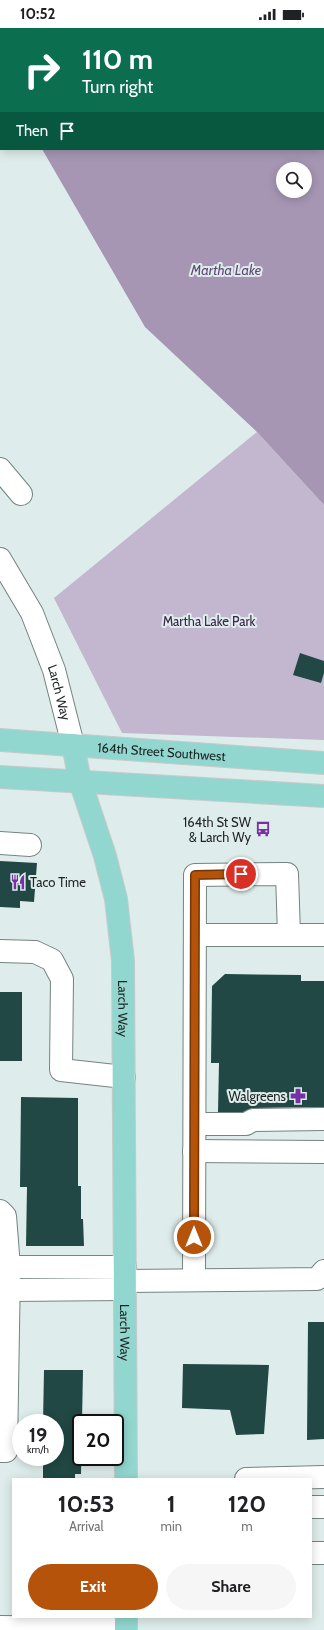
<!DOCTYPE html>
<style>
body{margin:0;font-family:Cabin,sans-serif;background:#f6f6f6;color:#202124;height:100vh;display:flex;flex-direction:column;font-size:15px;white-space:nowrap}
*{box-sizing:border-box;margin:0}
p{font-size:13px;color:#757577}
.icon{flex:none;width:22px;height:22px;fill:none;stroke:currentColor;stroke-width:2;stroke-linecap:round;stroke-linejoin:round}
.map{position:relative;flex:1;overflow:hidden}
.details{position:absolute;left:12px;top:1450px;width:300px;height:140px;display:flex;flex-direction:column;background:#fff;border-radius:0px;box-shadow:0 2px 10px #0003}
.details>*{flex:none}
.hud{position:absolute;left:0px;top:0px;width:324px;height:122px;box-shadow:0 2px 10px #0003;background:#0b6e4f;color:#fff;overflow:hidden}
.fabs{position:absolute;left:276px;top:134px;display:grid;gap:8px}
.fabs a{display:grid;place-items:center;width:36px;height:36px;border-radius:50%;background:#fff;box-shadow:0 2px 10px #0003;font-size:20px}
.speed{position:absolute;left:12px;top:1386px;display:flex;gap:8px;font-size:20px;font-weight:700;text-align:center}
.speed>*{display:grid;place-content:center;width:52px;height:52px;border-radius:50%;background:#fff;box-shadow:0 2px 10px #0003;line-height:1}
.speed small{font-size:10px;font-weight:400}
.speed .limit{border:2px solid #111;border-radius:6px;background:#fff;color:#111}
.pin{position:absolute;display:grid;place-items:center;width:34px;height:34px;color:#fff;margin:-17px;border:2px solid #fff;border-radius:50%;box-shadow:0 1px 4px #0007}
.me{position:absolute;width:44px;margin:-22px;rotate:0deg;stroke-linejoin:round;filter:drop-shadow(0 0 3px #0008)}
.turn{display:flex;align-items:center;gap:14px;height:84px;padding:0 16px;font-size:18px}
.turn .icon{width:52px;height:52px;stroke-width:2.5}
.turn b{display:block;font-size:28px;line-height:34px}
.then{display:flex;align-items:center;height:38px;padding:0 16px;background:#0003;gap:8px;font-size:15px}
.eta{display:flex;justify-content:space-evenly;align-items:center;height:68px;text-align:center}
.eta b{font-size:24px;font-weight:700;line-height:28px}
.button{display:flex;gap:8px;margin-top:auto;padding:8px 16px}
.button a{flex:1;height:46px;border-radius:24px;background:#b45309;color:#fff;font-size:16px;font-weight:700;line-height:46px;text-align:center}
.button a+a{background:#f6f6f6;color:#202124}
.status{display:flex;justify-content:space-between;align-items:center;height:28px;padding:0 20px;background:#fff;direction:ltr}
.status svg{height:11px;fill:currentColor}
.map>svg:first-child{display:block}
.green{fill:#c3b6cf}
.water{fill:#a696b4;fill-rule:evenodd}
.building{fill:#214844}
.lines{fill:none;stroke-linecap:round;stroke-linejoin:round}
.minor-casing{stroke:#758381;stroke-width:24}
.major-casing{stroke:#c9caca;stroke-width:24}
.minor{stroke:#fff;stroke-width:22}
.major{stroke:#92d7cf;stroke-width:22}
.route-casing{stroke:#753606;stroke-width:10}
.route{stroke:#b45309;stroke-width:7}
.labels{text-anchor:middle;stroke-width:4;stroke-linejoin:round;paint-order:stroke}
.park-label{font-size:13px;fill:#3b234c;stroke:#deedeb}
.street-label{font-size:13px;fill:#1e2322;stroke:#deedeb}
.poi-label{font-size:13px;fill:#1e2322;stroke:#deedeb;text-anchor:end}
.water-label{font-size:14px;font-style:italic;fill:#604874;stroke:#deedeb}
</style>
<div class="status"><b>10:52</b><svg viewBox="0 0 49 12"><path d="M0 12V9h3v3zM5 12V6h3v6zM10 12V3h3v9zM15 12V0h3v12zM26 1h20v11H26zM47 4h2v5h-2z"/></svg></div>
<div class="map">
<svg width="324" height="1602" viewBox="0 0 324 1602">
<rect width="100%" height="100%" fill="#deedeb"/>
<path class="green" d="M257,404l67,73v235l-202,-7 -68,-135z"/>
<path class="water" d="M0,0h324v477l-67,-73 -112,-105 -103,-178h281v-120h-322v36zM283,141h22v22h-22z"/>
<path class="building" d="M300,625l24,8v12l-3,10 -28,-8z
M0,833l37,2 -3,39 -14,-1v7l-20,-1z
M225,946l76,1v6h23v126l-71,1 -10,4h-25l1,-49h-8l1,-77z
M0,964h22v69h-22z
M21,1069l57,1v88h3v33h2l1,27h-58l1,-59h-7z
M308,1294h16v117l-17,1z
M183,1336l86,1 -5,69 -28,1 -6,-25 -48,-2z
M44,1342h39l-2,104h-6v5h-32v-22h12v-34h-12z"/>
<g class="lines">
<defs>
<g id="minor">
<path d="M0,441l21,25"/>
<path id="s1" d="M0,531l32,54 22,57 19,75"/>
<path d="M0,815l30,2"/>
<path d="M195,907h94"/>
<path d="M0,923l35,1 17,8 10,19 -1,91 63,7"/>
<path d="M195,1096h51l7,-4 71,-1"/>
<path d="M194,1123l130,1"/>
<path d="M0,1183l5,5 4,51 -3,184h-6"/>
<path d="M9,1239h116"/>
<path d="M194,1252l1,-405 92,-1 2,61h35"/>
<path d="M125,1253l192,-2 7,-8"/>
<path d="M8,1262l117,-1"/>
<path d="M246,1451l78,-2"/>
<path d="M311,1479h13"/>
<path d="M311,1525h13"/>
<path d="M0,1599l126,1"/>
</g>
<g id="major">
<path id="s2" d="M0,712l324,23"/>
<path id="s3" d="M73,717l7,36 25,75 11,43 7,62 3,518"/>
<path d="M0,749l324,19"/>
<path d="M126,1589v13"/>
</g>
</defs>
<use href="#minor" class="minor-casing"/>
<use href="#major" class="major-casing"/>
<use href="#minor" class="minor"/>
<use href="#major" class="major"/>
</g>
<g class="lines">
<defs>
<path id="route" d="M194,1209l1,-362 46,-1"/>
</defs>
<use href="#route" class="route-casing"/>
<use href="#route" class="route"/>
</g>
<defs>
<symbol id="bus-bare" viewBox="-9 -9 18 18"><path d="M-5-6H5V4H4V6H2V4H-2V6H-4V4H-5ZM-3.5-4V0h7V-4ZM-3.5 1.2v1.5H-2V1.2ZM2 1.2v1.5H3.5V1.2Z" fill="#7731a4" stroke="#deedeb" stroke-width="2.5" paint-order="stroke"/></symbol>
<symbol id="restaurant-bare" viewBox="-9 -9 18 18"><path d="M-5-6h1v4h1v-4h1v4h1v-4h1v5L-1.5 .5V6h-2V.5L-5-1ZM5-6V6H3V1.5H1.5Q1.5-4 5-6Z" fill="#7731a4" stroke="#deedeb" stroke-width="2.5" paint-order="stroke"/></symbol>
<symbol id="pharmacy-bare" viewBox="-9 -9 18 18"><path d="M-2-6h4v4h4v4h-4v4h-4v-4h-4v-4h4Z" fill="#7731a4" stroke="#deedeb" stroke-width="2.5" paint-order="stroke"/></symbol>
</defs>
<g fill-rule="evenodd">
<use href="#bus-bare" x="252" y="790" width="22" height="22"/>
<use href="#restaurant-bare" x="7" y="843" width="22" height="22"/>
<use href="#pharmacy-bare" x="287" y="1057" width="22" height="22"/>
</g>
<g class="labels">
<g class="park-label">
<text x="209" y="598">Martha Lake Park</text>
</g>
<g class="street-label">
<text dy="5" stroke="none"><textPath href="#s1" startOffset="147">Larch Way</textPath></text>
<text dy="5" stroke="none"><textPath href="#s2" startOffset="162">164th Street Southwest</textPath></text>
<text dy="5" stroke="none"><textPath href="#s3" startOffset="270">Larch Way</textPath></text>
<text dy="5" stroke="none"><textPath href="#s3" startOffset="594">Larch Way</textPath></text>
</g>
<g class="poi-label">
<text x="251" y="799">164th St SW<tspan x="251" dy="15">&amp; Larch Wy</tspan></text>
<text x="30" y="859" text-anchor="start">Taco Time</text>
<text x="286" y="1073">Walgreens</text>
</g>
<g class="water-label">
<text x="226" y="247">Martha Lake</text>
</g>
</g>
</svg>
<div class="fabs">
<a><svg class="icon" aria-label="search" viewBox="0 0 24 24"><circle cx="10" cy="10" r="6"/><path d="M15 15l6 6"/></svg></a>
</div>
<div class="speed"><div>19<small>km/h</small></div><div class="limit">20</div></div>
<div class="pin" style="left:241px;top:846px;background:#d93025"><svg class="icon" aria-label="arrive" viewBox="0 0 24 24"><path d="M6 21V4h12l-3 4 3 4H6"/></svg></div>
<svg class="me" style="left:194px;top:1209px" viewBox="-20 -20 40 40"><circle r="17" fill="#b45309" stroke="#fff" stroke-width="3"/><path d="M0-11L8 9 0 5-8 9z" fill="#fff"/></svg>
<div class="hud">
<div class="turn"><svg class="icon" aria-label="right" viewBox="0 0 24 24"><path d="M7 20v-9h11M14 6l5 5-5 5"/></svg><div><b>110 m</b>Turn right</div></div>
<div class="then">Then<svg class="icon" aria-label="arrive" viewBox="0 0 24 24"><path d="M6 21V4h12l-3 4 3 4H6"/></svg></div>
</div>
<section class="details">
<div class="eta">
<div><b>10:53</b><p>Arrival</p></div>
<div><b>1</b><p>min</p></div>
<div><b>120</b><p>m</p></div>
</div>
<div class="button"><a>Exit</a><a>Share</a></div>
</section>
</div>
